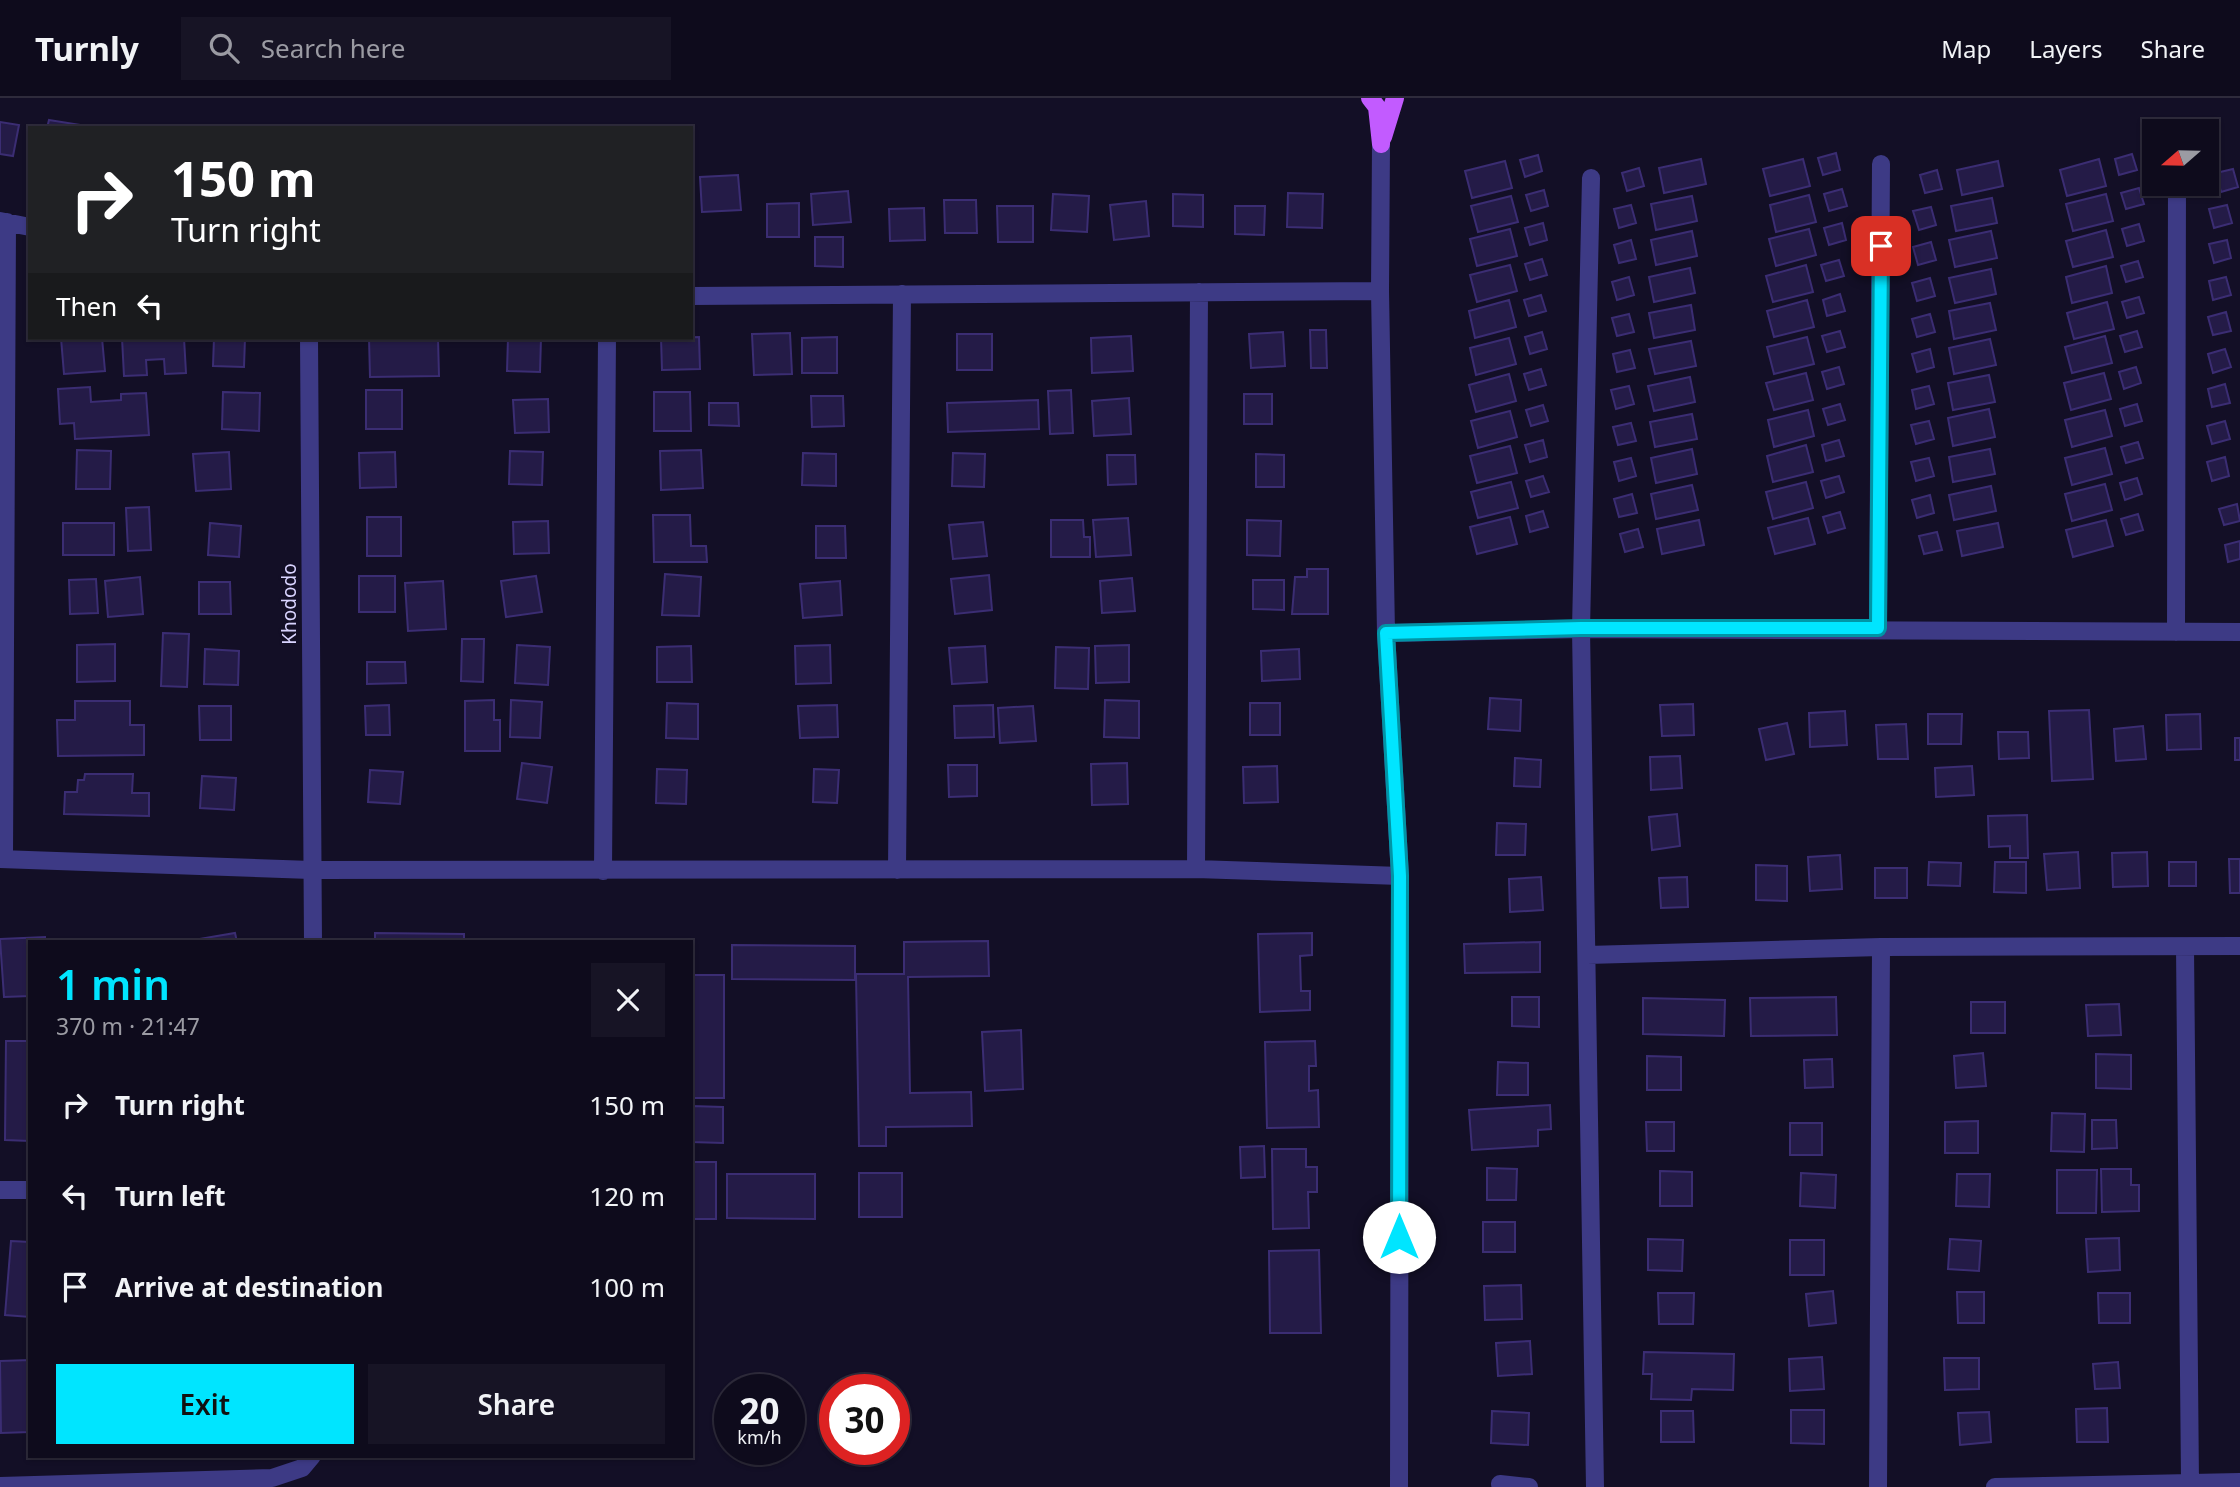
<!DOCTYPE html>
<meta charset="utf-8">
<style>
body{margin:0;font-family:"Noto Sans",sans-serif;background:#171425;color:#f1f3f6;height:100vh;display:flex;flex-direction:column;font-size:26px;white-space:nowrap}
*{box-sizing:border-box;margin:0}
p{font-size:23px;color:#9b9ba3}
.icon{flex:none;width:38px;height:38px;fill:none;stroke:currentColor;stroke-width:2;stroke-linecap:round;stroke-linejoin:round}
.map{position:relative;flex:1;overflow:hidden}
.drawer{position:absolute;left:28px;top:842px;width:665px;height:518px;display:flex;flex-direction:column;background:#0e0b1c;border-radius:0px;box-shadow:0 2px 5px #0004,0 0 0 2px #2e2b3b}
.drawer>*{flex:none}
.guide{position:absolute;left:28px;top:28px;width:665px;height:214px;border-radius:0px;box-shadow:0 2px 5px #0004,0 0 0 2px #2e2b3b;background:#202124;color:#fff;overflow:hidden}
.needle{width:46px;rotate:250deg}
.buttons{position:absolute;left:2142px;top:21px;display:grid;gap:14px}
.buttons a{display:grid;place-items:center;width:77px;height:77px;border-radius:0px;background:#0e0b1c;box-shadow:0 2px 5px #0004,0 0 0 2px #2e2b3b;font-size:35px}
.speed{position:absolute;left:714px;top:1276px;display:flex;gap:14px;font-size:35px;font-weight:700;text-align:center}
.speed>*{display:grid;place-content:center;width:91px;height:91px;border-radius:50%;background:#0e0b1c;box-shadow:0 2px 5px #0004,0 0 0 2px #2e2b3b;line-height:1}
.speed small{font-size:18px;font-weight:400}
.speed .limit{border:10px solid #d22;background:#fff;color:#111}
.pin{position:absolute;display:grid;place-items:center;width:60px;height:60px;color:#fff;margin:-30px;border-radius:14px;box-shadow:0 4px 10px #0006}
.me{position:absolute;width:77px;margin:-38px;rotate:0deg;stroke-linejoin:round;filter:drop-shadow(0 0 5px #0008)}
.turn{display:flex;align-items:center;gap:24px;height:147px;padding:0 28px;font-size:32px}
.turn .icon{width:91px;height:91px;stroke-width:2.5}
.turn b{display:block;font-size:49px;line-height:60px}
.then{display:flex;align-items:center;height:66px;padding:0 28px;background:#0003;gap:14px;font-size:26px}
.round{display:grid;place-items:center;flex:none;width:74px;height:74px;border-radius:0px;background:#171425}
.head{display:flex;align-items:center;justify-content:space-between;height:119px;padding:0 28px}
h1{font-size:42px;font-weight:600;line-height:52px;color:#00e5ff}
.action{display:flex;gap:14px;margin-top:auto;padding:14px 28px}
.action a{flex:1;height:80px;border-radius:0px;background:#00e5ff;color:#111;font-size:28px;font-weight:600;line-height:80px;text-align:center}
.action a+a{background:#171425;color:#f1f3f6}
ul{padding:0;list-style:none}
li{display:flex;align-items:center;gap:21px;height:91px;padding:0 28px}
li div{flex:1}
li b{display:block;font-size:26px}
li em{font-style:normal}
header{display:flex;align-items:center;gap:42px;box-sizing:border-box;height:98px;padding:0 35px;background:#0e0b1c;border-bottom:2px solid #2e2b3b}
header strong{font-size:33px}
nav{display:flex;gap:38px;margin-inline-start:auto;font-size:24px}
.search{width:490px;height:63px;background:#171425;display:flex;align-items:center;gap:18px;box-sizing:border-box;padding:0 24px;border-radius:0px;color:#9b9ba3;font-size:26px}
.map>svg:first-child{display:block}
.building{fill:#241b47;stroke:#3b2d73;stroke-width:2}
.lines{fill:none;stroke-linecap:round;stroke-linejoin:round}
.minor{stroke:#3d3a85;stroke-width:18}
.primary{stroke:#c25bff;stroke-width:18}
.route-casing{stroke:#0095a6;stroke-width:18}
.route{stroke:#00e5ff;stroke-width:12}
.labels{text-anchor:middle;stroke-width:5;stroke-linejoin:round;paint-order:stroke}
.street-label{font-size:19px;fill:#d9d4ff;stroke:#130f26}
</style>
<header>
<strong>Turnly</strong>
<div class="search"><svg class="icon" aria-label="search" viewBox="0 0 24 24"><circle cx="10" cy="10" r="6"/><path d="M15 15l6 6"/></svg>Search here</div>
<nav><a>Map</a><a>Layers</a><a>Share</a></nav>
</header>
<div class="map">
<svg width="2240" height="1389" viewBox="0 0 2240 1389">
<rect width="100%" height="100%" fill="#130f26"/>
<path class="building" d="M49,22l32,5v3h-34z
M0,24l19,3 -6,31 -13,-2z
M1836,55l4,17 -17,5 -5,-17z
M2132,56l5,16 -18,5 -4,-16z
M1538,57l4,16 -17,6 -5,-17z
M1701,61l5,25 -42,9 -5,-25z
M1803,61l7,27 -40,10 -7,-27z
M2099,61l7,27 -39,10 -7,-26z
M1505,63l7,27 -40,10 -7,-27z
M1998,63l5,25 -41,9 -5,-25z
M1639,70l5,18 -17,5 -5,-18z
M2233,71l5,18 -17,5 -5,-19z
M1937,72l5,19 -17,4 -5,-18z
M738,77l3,35 -39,2 -2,-35z
M2139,90l5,16 -18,5 -5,-16z
M1842,91l5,17 -18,5 -5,-17z
M1544,92l4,16 -17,5 -5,-16z
M848,93l3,31 -38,3 -2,-31z
M1288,95l35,1 -1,34 -35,-1z
M1053,96l36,2 -2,36 -36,-2z
M1173,96l30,1v32l-30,-1z
M2106,96l7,27 -40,10 -7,-27z
M1809,97l7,27 -40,10 -6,-27z
M1511,98l7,26 -40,10 -7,-26z
M1692,98l5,25 -41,9 -5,-26z
M1992,100l5,25 -41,8 -5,-25z
M944,102h32l1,33h-32z
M1146,103l3,35 -35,4 -4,-35z
M799,105v34h-32v-33z
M1631,107l5,18 -17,5 -5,-19z
M2227,107l5,18 -18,5 -5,-19z
M997,108h36v36h-35z
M1235,108h30l-1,29 -29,-1z
M1931,109l5,18 -17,5 -6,-19z
M924,110l1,32 -35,1 -1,-32z
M1543,125l4,17 -17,5 -5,-17z
M1842,125l4,17 -17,5 -5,-17z
M2139,126l5,17 -17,5 -5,-17z
M1510,131l7,27 -40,10 -7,-27z
M1809,131l7,26 -40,11 -7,-27z
M2106,132l7,27 -40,10 -7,-26z
M1692,133l5,25 -41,9 -5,-25z
M1991,133l6,27 -42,9 -6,-27z
M815,139h28v30l-28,-1z
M1631,142l5,19 -17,4 -5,-18z
M2227,142l4,18 -17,5 -5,-19z
M1931,144l5,18 -18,5 -5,-18z
M1542,161l5,16 -17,5 -5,-16z
M1839,162l5,16 -18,5 -5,-16z
M2138,163l5,16 -17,5 -5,-16z
M1510,167l7,26 -40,11 -7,-27z
M1806,167l7,27 -40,10 -7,-26z
M2106,168l6,27 -40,10 -6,-26z
M1690,170l5,25 -41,9 -5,-25z
M1991,171l5,25 -41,9 -6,-25z
M1629,179l5,18 -17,5 -5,-18z
M2226,179l5,18 -18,5 -4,-19z
M1930,180l5,18 -18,5 -5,-18z
M1840,196l5,17 -18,5 -4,-16z
M1541,197l5,16 -17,5 -5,-16z
M2139,199l5,16 -17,5 -5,-16z
M1509,202l7,27 -41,11 -6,-27z
M1807,202l7,27 -40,10 -7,-26z
M2107,204l7,27 -40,10 -7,-26z
M1990,205l6,27 -42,9 -5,-28z
M1691,207l4,25 -41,8 -5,-25z
M2226,214l5,19 -18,4 -5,-18z
M1629,216l5,18 -17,4 -5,-18z
M1930,216l5,18 -18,5 -5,-18z
M1310,232h16l1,38h-16z
M1840,233l5,16 -18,5 -5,-16z
M2137,233l5,16 -17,5 -5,-16z
M1283,234l2,34 -34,2 -2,-34z
M1542,234l5,17 -17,5 -5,-17z
M790,235l2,41 -38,1 -2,-41z
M957,236h35v36h-35z
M1131,238l2,35 -41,2 -1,-35z
M2105,238l7,27 -40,10 -7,-26z
M699,239l1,32 -38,1 -1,-32z
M837,239v36h-35v-35z
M1807,239l7,27 -40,10 -7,-27z
M61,240h41l3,33 -41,3z
M122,240h62l2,35 -21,1 -1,-15 -18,1 1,15 -23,1z
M214,240h31l-1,29 -31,-1z
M369,240h69l1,38 -69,1z
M508,240h33l-1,34 -33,-1z
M1509,240l7,26 -40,11 -6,-27z
M1990,241l6,26 -42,9 -5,-26z
M1691,243l5,25 -41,8 -6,-25z
M1930,251l4,18 -17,5 -5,-18z
M2225,251l6,18 -18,6 -5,-19z
M1630,252l5,18 -18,4 -4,-18z
M1839,269l5,17 -17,5 -5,-17z
M2136,269l5,16 -17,6 -5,-17z
M1541,271l5,16 -17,5 -5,-16z
M1806,275l7,27 -39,10 -8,-27z
M2104,275l7,26 -40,11 -7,-27z
M1509,276l7,27 -40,11 -7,-27z
M1989,277l6,27 -42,8 -5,-27z
M1690,279l5,25 -41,9 -6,-25z
M2225,286l5,19 -18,4 -4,-18z
M1629,288l5,18 -18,5 -5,-19z
M1929,288l5,18 -18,5 -4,-19z
M90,289l1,15 30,-2v-6l25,-1 3,42 -74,4 -1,-16 -14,1 -2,-35z
M366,292h36v39h-36z
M1071,292l2,43 -23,1 -2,-43z
M223,294l37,1 -1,38 -37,-2z
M654,294h36l1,39h-37z
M1244,296h28v30h-28z
M811,298h32l1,30 -32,1z
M1129,300l2,36 -37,2 -2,-35z
M548,301l1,33 -34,1 -2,-33z
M1038,302l1,29 -91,3 -1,-29z
M709,305h29l1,23 -30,-1z
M1840,306l5,16 -17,5 -5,-16z
M2137,306l5,17 -17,5 -5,-17z
M1543,307l5,16 -17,5 -5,-16z
M1989,311l6,28 -42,9 -5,-28z
M1808,312l6,26 -40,11 -6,-27z
M2105,312l7,26 -40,11 -7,-27z
M1510,313l7,26 -39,11 -7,-27z
M1692,316l5,25 -42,8 -5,-25z
M1929,323l5,18 -18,5 -5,-19z
M2225,323l5,18 -18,5 -5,-18z
M1631,325l5,18 -18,4 -5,-18z
M1543,342l4,17 -17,5 -5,-17z
M1839,342l5,16 -18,5 -4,-16z
M2138,344l5,16 -17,5 -5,-16z
M1806,347l7,27 -40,10 -6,-26z
M1510,348l7,27 -40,10 -7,-27z
M2105,350l7,26 -40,11 -7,-27z
M1692,351l5,25 -41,9 -5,-25z
M1990,351l5,25 -42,8 -4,-25z
M77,352l34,1 -1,38h-34z
M701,352l2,38 -42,2 -1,-39z
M510,353l33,1 -1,33 -33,-1z
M229,354l2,37 -35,2 -3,-37z
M395,354l1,35 -36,1 -1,-35z
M803,355l33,1v32l-34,-1z
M953,355l32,1 -1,33 -32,-1z
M1256,356l28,1v32h-28z
M1107,357h28l1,29 -28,1z
M2225,359l4,19 -17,5 -5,-19z
M1631,360l5,18 -17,5 -5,-19z
M1929,360l5,18 -18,5 -5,-19z
M1543,378l6,16 -18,5 -5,-16z
M1839,378l5,16 -18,6 -5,-17z
M2137,380l5,16 -17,6 -5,-17z
M1511,384l7,26 -40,10 -7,-26z
M1806,384l7,26 -40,11 -7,-27z
M2105,386l7,26 -40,11 -7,-27z
M1692,387l6,25 -42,9 -5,-25z
M1991,388l5,25 -42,9 -5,-25z
M1632,396l5,19 -18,4 -5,-18z
M1930,397l4,18 -17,5 -5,-18z
M2237,406l3,17 -16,4 -5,-16z
M149,409l2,43 -23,1 -2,-43z
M1543,413l5,16 -18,5 -4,-16z
M1840,414l5,16 -17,5 -5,-16z
M2138,416l5,16 -17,5 -5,-16z
M653,417h37l1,31h15l1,16h-53z
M367,419h34v39h-34z
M1510,419l7,27 -40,10 -7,-27z
M1128,420l3,37 -35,2 -3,-37z
M1808,420l7,26 -40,10 -7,-26z
M1051,422h32l1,17h6v20h-39z
M1247,422l34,1 -1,35 -33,-1z
M1699,422l5,25 -42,9 -5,-25z
M2106,422l7,26 -40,11 -7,-27z
M548,423l1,32 -35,1 -1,-32z
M983,424l4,34 -34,3 -4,-34z
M63,425h51v32h-51z
M210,425l31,3 -2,31 -31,-2z
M1998,425l5,24 -41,9 -5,-25z
M816,428h29l1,32h-30z
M1638,431l5,18 -18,5 -5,-18z
M1937,434l5,18 -18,4 -5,-18z
M2240,443v18l-12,3 -3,-17z
M1307,471h21v45h-36l3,-37h12z
M665,476l36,3 -2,39 -37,-1z
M989,477l3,35 -37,4 -4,-35z
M359,478h36v36h-36z
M536,478l6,36 -36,5 -5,-36z
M140,479l3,37 -35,3 -3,-36z
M1132,480l3,33 -33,2 -2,-32z
M96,481l2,34 -28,1 -1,-34z
M1253,482h31v30l-31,-1z
M443,483l3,48 -38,2 -3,-48z
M840,483l2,34 -39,3 -3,-34z
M199,484h31l1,32h-32z
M163,535l26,1 -2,53 -26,-1z
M462,541h22l-1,43 -22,-1z
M115,546v37l-38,1v-37z
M517,547l33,2 -2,38 -33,-2z
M830,547l1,38 -35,1 -1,-38z
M1129,547v37l-33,1 -1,-37z
M691,548l1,36h-35v-35z
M985,548l2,36 -35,2 -3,-36z
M1056,549l33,1 -1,41 -33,-1z
M205,551l34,2 -1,34 -34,-1z
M1299,551l1,30 -38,2 -1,-30z
M367,564h38l1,21 -39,1z
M1490,600l31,2 -1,31 -32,-2z
M494,602v20h6v31h-35v-50z
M511,602l31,2 -2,36 -30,-1z
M1105,602l34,1v37l-35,-1z
M75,603h55v24h14v30l-86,1 -1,-36h18z
M667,605l31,1v35l-32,-1z
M1250,605h30v32h-30z
M1693,606l1,31 -32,1 -2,-31z
M389,607l1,30h-24l-1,-29z
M837,607l1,32 -38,1 -2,-32z
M993,607l1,32 -39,1 -1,-32z
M199,608h32v34h-31z
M1033,608l3,35 -36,2 -2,-35z
M2089,612l4,69 -41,2 -3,-70z
M1845,613l2,34 -37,2 -1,-34z
M1928,616h34l-1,30h-33z
M2200,616l1,35 -34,1 -1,-35z
M1787,625l7,31 -28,6 -7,-31z
M1906,626l2,35h-30l-2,-34z
M2143,628l3,33 -30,2 -2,-32z
M1998,634h30l1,26 -30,1z
M2235,640h5v22h-5z
M1680,658l2,32 -31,2 -1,-33z
M1515,660l26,2 -1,27 -26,-1z
M522,665l30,4 -5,36 -30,-4z
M1127,665l1,41 -36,1 -1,-41z
M948,667h29v31l-28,1z
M1277,668l1,36 -34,1 -1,-36z
M1972,668l2,29 -38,2 -1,-29z
M657,671l30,1 -1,34 -30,-1z
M814,671l25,1 -2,33 -24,-1z
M370,672l33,2 -3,32 -32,-2z
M85,676h48l-1,19h17v23l-85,-2 1,-22h12l1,-12h6z
M202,678l34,2 -2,32 -34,-2z
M1677,716l3,32 -28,4 -3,-33z
M2027,717l1,43h-18v-12l-21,1 -1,-31z
M1497,725l29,1 -1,31h-29z
M2078,754l2,36 -33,2 -3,-36z
M2147,754l1,34 -35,1 -1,-34z
M1840,757l2,34 -32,2 -2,-34z
M2229,761h11v34h-10z
M1929,764l32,1 -1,23 -32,-1z
M1995,764h31v31l-32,-1z
M2169,764h27v24h-27z
M1756,767l31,1v35l-31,-1z
M1875,770h32v30h-32z
M1541,779l2,33 -33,2 -1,-33z
M1687,779l1,30 -27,1 -2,-30z
M235,835l2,9h-38v-3z
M375,835l89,1v8h-89z
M1312,835v22l-12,1 1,35h9v19l-50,2 -2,-78z
M45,839v5h-15v54l-26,1 -4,-58z
M988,843l1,35 -81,1 2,116 61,-1 1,34 -86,1v19h-27l-3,-172h48v-32z
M1540,844v30l-75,1 -1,-29z
M732,847l123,1v34l-123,-1z
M691,877h33v123h-33z
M1512,899h27v30l-27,-1z
M1836,899l1,38 -86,1 -1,-38z
M1643,900l82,2 -1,36 -81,-2z
M1971,904h34v31h-34z
M2119,906l2,31 -33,1 -2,-31z
M1021,932l2,59 -38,2 -3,-59z
M6,943h24v100l-25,-1z
M1315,943l1,25h-7v25l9,-1 1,37 -52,1 -2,-86z
M1983,955l3,33 -30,2 -2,-32z
M2096,956l35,1v34l-35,-1z
M1647,958l34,1v33h-34z
M1832,961l1,28 -28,1 -1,-28z
M1498,964l30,1v32h-31z
M1550,1007l1,24 -13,1v16l-66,4 -3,-40z
M691,1008l32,1v36l-32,-1z
M2052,1015l33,1 -1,38 -33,-1z
M2092,1022h24l1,28 -25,1z
M1978,1023v32h-33v-31z
M1646,1024h28v29h-27z
M1790,1025h32v32h-32z
M1264,1048l1,31 -24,1 -1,-31z
M1272,1051h34v18h11v25h-9l1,36 -36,1z
M691,1064h25v57h-25z
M1487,1070l30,1 -1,31h-29z
M2101,1071h30v16h8v26l-37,1z
M2057,1072h40l-1,43h-39z
M1660,1073l32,1v34h-32z
M859,1075h43v44h-43z
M1801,1075l35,2 -1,33 -35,-2z
M727,1076h88v45l-88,-1z
M1957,1076h33l-1,33 -33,-1z
M1483,1124h32v30h-32z
M2119,1140l1,32 -32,2 -2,-33z
M1648,1141l35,1 -1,31 -34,-1z
M1950,1141l31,2 -2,30 -31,-2z
M1790,1142h34v35h-34z
M11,1143l19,1v75l-25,-2z
M1319,1152l2,83h-51l-1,-82z
M1521,1187l1,34 -37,1 -1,-34z
M1833,1193l3,32 -27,3 -3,-32z
M1957,1194h27v31h-26z
M1658,1195h36l-1,31h-34z
M2098,1195h32v30h-31z
M1530,1243l2,33 -34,2 -2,-33z
M1644,1254l90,2 -1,36 -41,-1 -1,11 -40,-1 1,-25h-9z
M1822,1259l2,32 -34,2 -1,-32z
M1944,1260h35v31l-34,1z
M30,1262v72l-29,1 -1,-72z
M2118,1264l2,26 -25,1 -2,-25z
M2107,1310l1,34h-31l-1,-33z
M1791,1312h33v34l-33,-1z
M1492,1313l37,2 -1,32 -37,-2z
M1661,1313h32l1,31h-33z
M1989,1314l2,30 -31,3 -2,-32z"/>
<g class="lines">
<path class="minor" d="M1381,46l-1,147 6,342 14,243 -1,611
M1591,80l-10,451 14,858
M0,123l30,6
M691,198l689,-5
M309,240l4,604
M1878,530l3,-464
M2176,534l1,-448
M1386,535l195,-4 659,3
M0,761l311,11 885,-1 204,7
M4,761l3,-637
M1196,771l3,-577
M897,772l5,-576
M603,773l4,-533
M2185,849l5,535
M1587,857l294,-8 359,-1
M0,1092h30
M1500,1386l29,3
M0,1388l272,-8 30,-10 10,-12
M1878,1389l3,-540
M1995,1389l245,-5"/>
<path class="primary" d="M1370,0l7,9 4,37
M1383,39l12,-39"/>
</g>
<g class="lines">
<defs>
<path id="route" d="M1399,1139l1,-361 -14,-243 195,-5h297l3,-382"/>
</defs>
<use href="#route" class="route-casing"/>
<use href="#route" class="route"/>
</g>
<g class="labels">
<g class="street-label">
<text transform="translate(289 506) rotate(-90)" y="7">Khododo</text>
</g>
</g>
</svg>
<div class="buttons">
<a><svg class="needle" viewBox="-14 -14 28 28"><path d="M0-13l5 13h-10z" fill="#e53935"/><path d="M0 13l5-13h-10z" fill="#9b9ba3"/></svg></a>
</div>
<div class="speed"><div>20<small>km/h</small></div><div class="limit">30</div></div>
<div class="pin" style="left:1881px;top:148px;background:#d93025"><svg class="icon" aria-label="arrive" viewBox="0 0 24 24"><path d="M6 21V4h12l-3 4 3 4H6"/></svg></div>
<svg class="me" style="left:1399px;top:1139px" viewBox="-20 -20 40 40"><circle r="19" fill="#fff"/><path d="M0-13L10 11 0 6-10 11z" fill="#00e5ff"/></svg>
<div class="guide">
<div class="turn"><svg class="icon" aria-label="right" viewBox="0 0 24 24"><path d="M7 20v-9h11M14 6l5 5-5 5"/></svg><div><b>150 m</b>Turn right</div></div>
<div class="then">Then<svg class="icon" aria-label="left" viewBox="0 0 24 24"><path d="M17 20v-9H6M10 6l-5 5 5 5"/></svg></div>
</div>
<section class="drawer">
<div class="head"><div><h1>1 min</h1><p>370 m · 21:47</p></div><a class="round"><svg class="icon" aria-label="close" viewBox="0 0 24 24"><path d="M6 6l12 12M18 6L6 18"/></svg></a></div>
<ul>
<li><svg class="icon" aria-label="right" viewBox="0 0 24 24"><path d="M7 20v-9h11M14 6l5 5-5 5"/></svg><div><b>Turn right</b></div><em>150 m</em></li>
<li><svg class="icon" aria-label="left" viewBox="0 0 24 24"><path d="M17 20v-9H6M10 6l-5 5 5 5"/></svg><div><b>Turn left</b></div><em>120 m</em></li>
<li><svg class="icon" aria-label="arrive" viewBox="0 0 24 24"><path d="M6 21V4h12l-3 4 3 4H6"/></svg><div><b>Arrive at destination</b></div><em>100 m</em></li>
</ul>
<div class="action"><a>Exit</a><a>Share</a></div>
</section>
</div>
